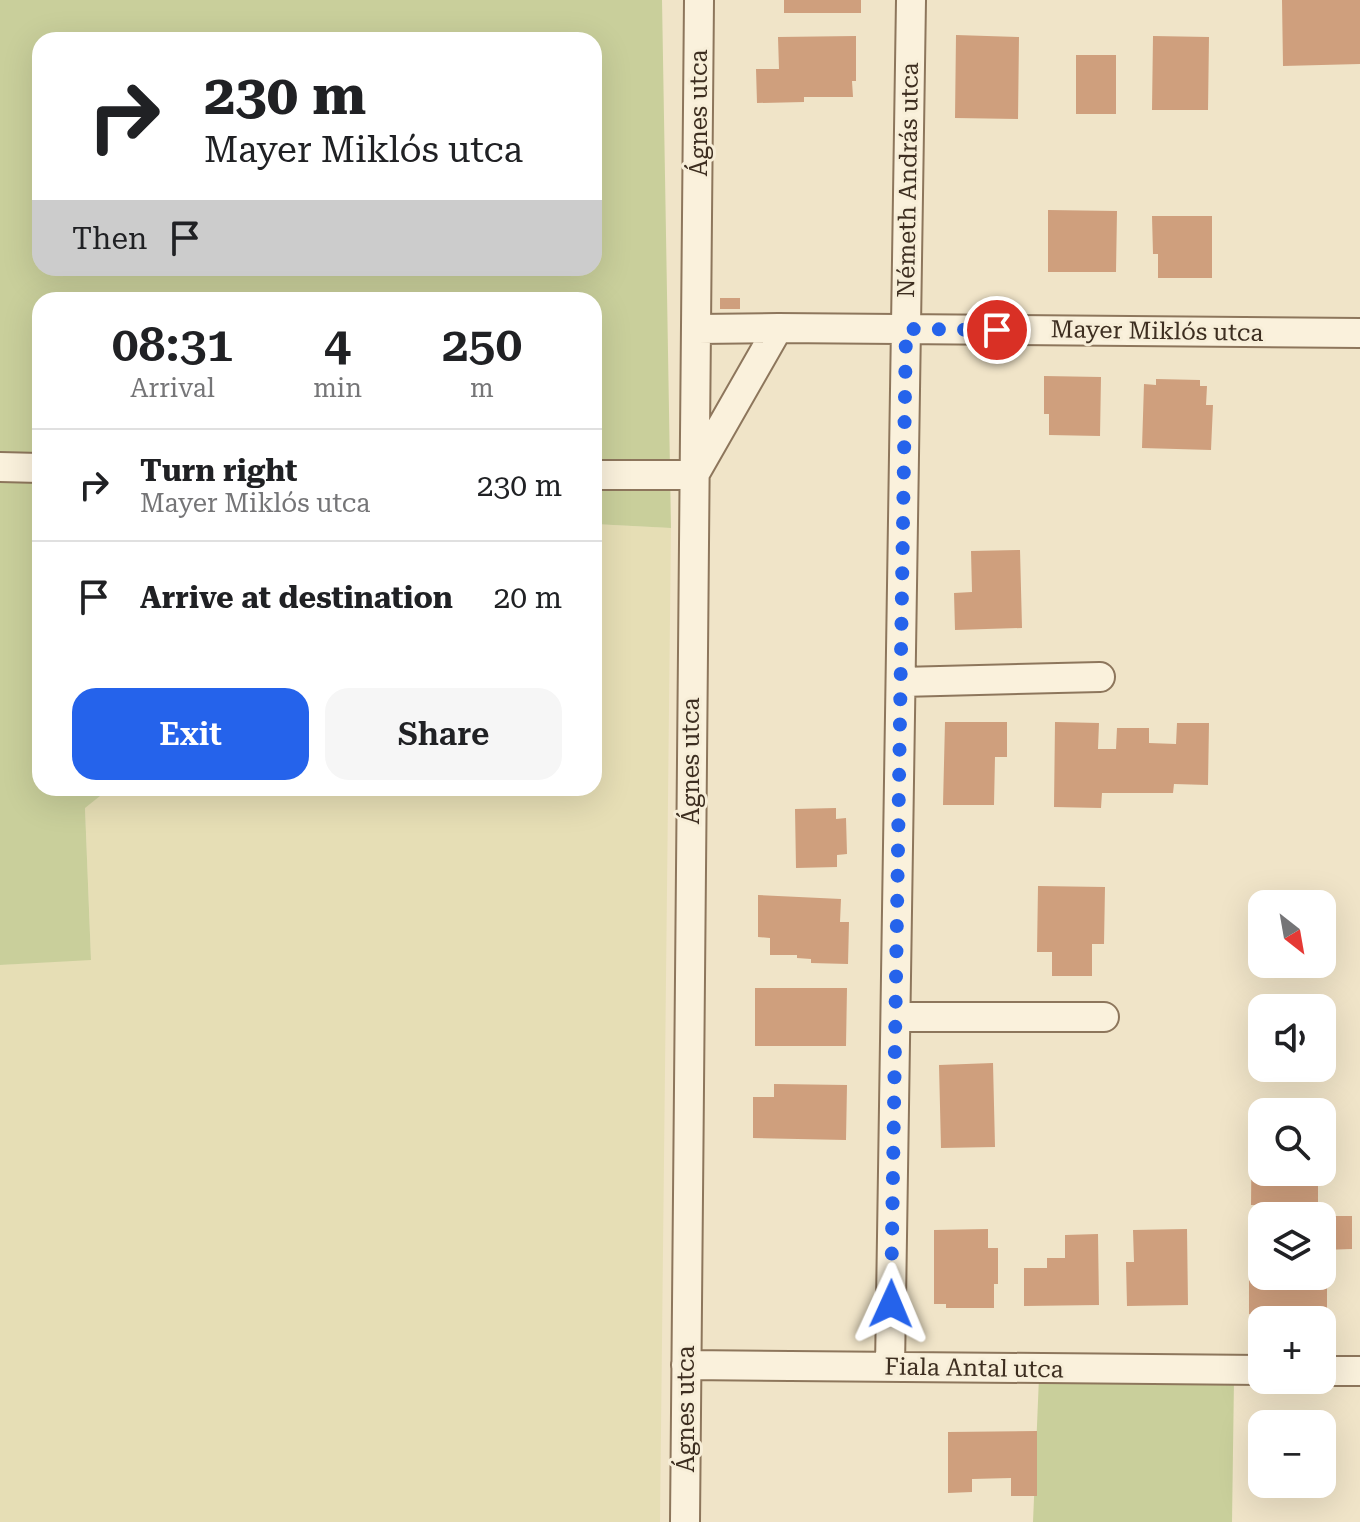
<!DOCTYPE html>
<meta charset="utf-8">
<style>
body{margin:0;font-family:"Roboto Serif",serif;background:#f6f6f6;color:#202124;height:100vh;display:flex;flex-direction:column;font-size:30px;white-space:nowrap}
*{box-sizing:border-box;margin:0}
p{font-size:26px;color:#757577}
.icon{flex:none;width:44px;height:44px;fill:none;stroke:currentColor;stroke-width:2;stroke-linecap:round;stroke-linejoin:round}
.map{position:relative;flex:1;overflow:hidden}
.side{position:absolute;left:32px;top:292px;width:570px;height:504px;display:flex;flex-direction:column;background:#fff;border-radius:24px;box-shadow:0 8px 32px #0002}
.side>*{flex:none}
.guide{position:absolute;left:32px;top:32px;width:570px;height:244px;border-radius:24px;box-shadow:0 8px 32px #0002;background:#fff;color:#202124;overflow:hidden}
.needle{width:52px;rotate:149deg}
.buttons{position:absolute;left:1248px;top:890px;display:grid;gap:16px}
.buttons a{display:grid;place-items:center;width:88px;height:88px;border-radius:16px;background:#fff;box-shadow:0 8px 32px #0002;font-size:40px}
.pin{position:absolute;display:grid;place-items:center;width:68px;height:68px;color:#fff;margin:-34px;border:4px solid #fff;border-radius:50%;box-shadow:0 2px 8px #0007}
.me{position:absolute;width:88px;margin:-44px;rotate:1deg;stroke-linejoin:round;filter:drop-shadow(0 0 6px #0008)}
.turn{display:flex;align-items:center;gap:28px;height:168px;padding:0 40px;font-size:36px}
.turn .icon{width:104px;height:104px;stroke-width:2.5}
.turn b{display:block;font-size:56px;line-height:68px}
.then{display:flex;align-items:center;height:76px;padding:0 40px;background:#0003;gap:16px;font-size:30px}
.eta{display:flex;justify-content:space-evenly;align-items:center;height:136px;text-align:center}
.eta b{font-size:48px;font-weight:600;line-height:56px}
.primary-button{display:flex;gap:16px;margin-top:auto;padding:16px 40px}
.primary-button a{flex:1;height:92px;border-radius:24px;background:#2563eb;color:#fff;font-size:32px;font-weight:600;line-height:92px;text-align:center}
.primary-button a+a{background:#f6f6f6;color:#202124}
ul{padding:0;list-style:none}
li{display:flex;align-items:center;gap:24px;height:112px;padding:0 40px;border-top:2px solid #e0e0e0}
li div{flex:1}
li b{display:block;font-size:30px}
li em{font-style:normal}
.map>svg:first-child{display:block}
.farmland{fill:#e6deb5}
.green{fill:#c9cf9b;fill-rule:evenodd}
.building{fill:#cf9f7d}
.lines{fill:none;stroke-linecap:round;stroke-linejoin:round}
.minor-casing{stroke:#8d765c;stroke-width:32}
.minor{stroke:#faf1dc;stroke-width:28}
.route{stroke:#2563eb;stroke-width:14;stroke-dasharray:0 25.2}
.labels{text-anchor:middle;stroke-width:6;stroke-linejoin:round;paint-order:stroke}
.street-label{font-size:24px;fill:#3d2e20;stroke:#f7eed8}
</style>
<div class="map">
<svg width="1360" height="1522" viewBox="0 0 1360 1522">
<rect width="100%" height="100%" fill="#f0e4c8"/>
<path class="farmland" d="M594,524l77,4 -11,994h-660v-557l91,-6 -6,-152 25,-19h484z"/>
<path class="green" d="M0,0h662l9,528 -77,-4v-224h-554v488h70l-25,20 6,152 -91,5zM40,40h554v228h-554z
M1039,1377l195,2 -2,143h-199z"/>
<path class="building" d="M784,0h77v13h-77z
M1282,0h78v64l-77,2z
M956,35l63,2 -1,82 -63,-1z
M856,36v45h-4l1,16h-49v5l-47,1 -1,-34h23l-1,-32z
M1153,36l56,1 -1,73h-56z
M1076,55h40v59h-40z
M1048,210l69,1 -1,61h-68z
M1152,216h60v62h-54v-24h-5z
M720,298h20v11h-20z
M1044,376l57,1 -1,59 -51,-1v-21h-5z
M1156,379l44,1v6h7l-1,19h7l-2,45 -69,-2 2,-64 12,1z
M1020,550l2,78 -67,2 -1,-37 18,-1 -1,-41z
M945,722h62v35h-12l-1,48h-51z
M1055,722l44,1 -1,26h18l1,-21h32v15l27,1 1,-21h32l-1,62 -34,-1 -1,9h-71l-1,15 -47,-1z
M836,808v11l10,-1 1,36 -10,1v12l-41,1 -1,-59z
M1038,886l67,1 -1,57h-12v32h-40v-24h-15z
M758,895l83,4 -1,23h9l-1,42 -37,-1v-4l-14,-1v-3h-27v-17l-12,-1z
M755,988h92l-1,58h-91z
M993,1063l2,84 -54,1 -2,-83z
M774,1084l73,1 -1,55 -93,-2v-41h21z
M1252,1105h67v7h-57v60h56v33h-67z
M1322,1216h30v33l-30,1z
M988,1229v19h10v36h-4v24h-48v-4h-12v-74z
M1187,1229l1,76 -61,1 -1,-44h8l-1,-32z
M1098,1234l1,71 -75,1v-38h23v-10h18v-23z
M1322,1274h5v39l-78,1v-39z
M1037,1431v65h-26v-18l-39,1v13l-24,1v-61z"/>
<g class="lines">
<defs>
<path id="minor" d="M698,329l80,-1 582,5
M0,467l40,1
M594,475h100l84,-147
M901,682l199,-5
M896,1017h208
M686,1365l576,5
M890,1367l21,-1367
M1322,1371h38
M685,1522l14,-1522"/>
</defs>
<use href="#minor" class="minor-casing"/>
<use href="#minor" class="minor"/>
</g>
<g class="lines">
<path class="route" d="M891,1304l15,-975 91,1"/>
</g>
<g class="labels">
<g class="street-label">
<text transform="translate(699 113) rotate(-90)" y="8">Ágnes utca</text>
<text transform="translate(908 180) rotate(-89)" y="8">Németh András utca</text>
<text transform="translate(1157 331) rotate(1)" y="8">Mayer Miklós utca</text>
<text transform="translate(691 761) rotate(-90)" y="8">Ágnes utca</text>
<text transform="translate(974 1368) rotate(1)" y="8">Fiala Antal utca</text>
<text transform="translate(686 1409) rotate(-90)" y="8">Ágnes utca</text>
</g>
</g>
</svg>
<div class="buttons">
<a><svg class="needle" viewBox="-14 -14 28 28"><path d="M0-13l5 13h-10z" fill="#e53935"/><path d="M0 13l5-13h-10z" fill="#757577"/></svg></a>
<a><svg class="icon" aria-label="sound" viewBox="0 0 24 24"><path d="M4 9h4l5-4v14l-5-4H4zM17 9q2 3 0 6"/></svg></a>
<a><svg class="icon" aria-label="search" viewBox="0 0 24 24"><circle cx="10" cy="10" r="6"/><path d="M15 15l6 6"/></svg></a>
<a><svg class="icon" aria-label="layers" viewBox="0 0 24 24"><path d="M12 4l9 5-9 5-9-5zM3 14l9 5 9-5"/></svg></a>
<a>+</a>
<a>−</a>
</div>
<div class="pin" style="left:997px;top:330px;background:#d93025"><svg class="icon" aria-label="arrive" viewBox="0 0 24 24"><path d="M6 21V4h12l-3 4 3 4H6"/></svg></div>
<svg class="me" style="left:891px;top:1304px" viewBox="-20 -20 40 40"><path d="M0-17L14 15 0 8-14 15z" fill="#2563eb" stroke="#fff" stroke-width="4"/></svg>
<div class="guide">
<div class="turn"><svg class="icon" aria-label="right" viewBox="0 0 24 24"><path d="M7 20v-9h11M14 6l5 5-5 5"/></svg><div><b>230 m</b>Mayer Miklós utca</div></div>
<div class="then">Then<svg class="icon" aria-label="arrive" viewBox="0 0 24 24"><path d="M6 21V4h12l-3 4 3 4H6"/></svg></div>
</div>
<section class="side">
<div class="eta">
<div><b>08:31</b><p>Arrival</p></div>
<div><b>4</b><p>min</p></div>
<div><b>250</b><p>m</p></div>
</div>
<ul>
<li><svg class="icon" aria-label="right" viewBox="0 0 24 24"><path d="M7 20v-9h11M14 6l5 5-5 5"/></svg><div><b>Turn right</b><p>Mayer Miklós utca</p></div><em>230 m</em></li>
<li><svg class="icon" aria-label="arrive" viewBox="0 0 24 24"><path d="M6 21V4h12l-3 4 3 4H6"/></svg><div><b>Arrive at destination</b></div><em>20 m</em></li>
</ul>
<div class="primary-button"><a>Exit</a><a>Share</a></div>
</section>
</div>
